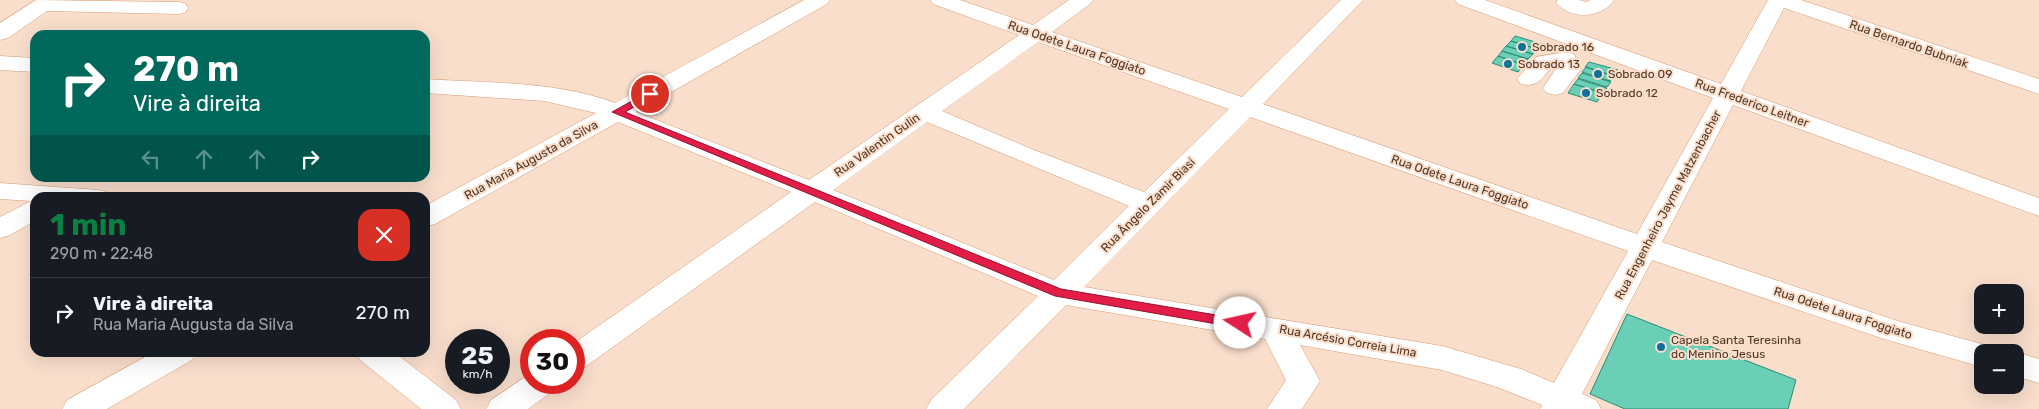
<!DOCTYPE html>
<html lang="pt">
<meta charset="utf-8">
<style>
body{margin:0;font-family:Rubik,sans-serif;background:#242831;color:#f1f3f6;height:100vh;display:flex;flex-direction:column;font-size:19px;white-space:nowrap}
*{box-sizing:border-box;margin:0}
p{font-size:16px;color:#9ea1a6}
.icon{flex:none;width:28px;height:28px;fill:none;stroke:currentColor;stroke-width:2;stroke-linecap:round;stroke-linejoin:round}
.map{position:relative;flex:1;overflow:hidden}
.side{position:absolute;left:30px;top:192px;width:400px;height:165px;display:flex;flex-direction:column;background:#171b24;border-radius:15px;box-shadow:0 5px 20px #0002}
.side>*{flex:none}
.banner{position:absolute;left:30px;top:30px;width:400px;height:152px;border-radius:15px;box-shadow:0 5px 20px #0002;background:#00695c;color:#fff;overflow:hidden}
.controls{position:absolute;left:1974px;top:284px;display:grid;gap:10px}
.controls a{display:grid;place-items:center;width:50px;height:50px;border-radius:10px;background:#171b24;box-shadow:0 5px 20px #0002;font-size:25px}
.speed{position:absolute;left:445px;top:329px;display:flex;gap:10px;font-size:25px;font-weight:700;text-align:center}
.speed>*{display:grid;place-content:center;width:65px;height:65px;border-radius:50%;background:#171b24;box-shadow:0 5px 20px #0002;line-height:1}
.speed small{font-size:12px;font-weight:400}
.speed .limit{border:8px solid #d22;background:#fff;color:#111}
.pin{position:absolute;display:grid;place-items:center;width:42px;height:42px;color:#fff;margin:-21px;border:2px solid #fff;border-radius:50%;box-shadow:0 1px 5px #0007}
.me{position:absolute;width:55px;margin:-28px;rotate:280deg;stroke-linejoin:round;filter:drop-shadow(0 0 4px #0008)}
.turn{display:flex;align-items:center;gap:18px;height:105px;padding:0 20px;font-size:22px}
.turn .icon{width:65px;height:65px;stroke-width:2.5}
.turn b{display:block;font-size:35px;line-height:42px}
.lanes{display:flex;align-items:center;height:48px;padding:0 20px;background:#0003;justify-content:center;gap:25px;direction:ltr}
.lanes .off{opacity:.35}
.round{display:grid;place-items:center;flex:none;width:52px;height:52px;border-radius:15px;background:#242831}
.overview{display:flex;align-items:center;justify-content:space-between;height:85px;padding:0 20px}
h1{font-size:30px;font-weight:700;line-height:38px;color:#0b8043}
ul{padding:0;list-style:none}
li{display:flex;align-items:center;gap:15px;height:70px;padding:0 20px;border-top:1px solid #363941}
li div{flex:1}
li b{display:block;font-size:19px}
li em{font-style:normal}
.map>svg:first-child{display:block}
.building{fill:#6acfb6;stroke:#2a8d78}
.lines{fill:none;stroke-linecap:round;stroke-linejoin:round}
.minor-casing{stroke:#d99b6f;stroke-width:1}
.minor{fill:#fff;fill-rule:evenodd}
.route{fill:#e11d48;stroke:#92132f}
.poi-dot{fill:#0c719e;stroke:#f9decc;stroke-width:2}
.labels{text-anchor:middle;stroke-width:4;stroke-linejoin:round;paint-order:stroke}
.street-label{font-size:12px;fill:#503623;stroke:#f9decc}
.poi-label{font-size:12px;fill:#503623;stroke:#f9decc;text-anchor:start}
</style>
<div class="map">
<svg width="2039" height="409" viewBox="0 0 2039 409">
<rect width="100%" height="100%" fill="#f9decc"/>
<path class="building" d="M1515,36l27,8 -5,5 -26,-8z
M1511,41l26,8 -4,5 -27,-8z
M1506,46l27,8 -5,5 -26,-8z
M1502,51l26,8 -4,6 -26,-9z
M1498,56l26,9 -6,7 -26,-9z
M1589,62l29,8 -4,6 -29,-9z
M1586,67l28,9 -4,5 -28,-9z
M1582,73l29,9 -4,5 -29,-9z
M1578,79l29,9 -4,5 -29,-9z
M1574,84l29,9 -6,9 -29,-9z
M1627,314l169,66 -8,29h-163l-35,-15z"/>
<g class="lines">
<defs>
<path id="minor" d="M36,0l141,2 8,1 3,5 -3,5 -8,1 -130,-3 -39,27 -8,2v-17z
M804,0h26l-3,4 -191,108 173,68 210,-145 -86,-31 -3,-4h30l73,25 36,-25h24l-3,4 -38,28 190,65 99,-97h22l-100,104 374,130 76,-136 -255,-94 -3,-4h30l236,84 47,-84h33l238,79v15l-255,-86 -43,83 298,107v18l-306,-111 -71,137 239,80 92,25 4,5h-15v15l-98,-28 -232,-79 -70,134 14,6 5,9h-61l2,-4 -45,-18 -55,-17 -142,-25 20,36 -18,28h-35l19,-29 -21,-41 -199,-34 -102,104h-38l5,-9 107,-104 -223,-94 -230,165 -11,4v-28l217,-151 -173,-70 -183,102 -10,3v-21l171,-93 -52,-12 -119,-8v-14c61,4 133,2 190,24zM1038,42l191,67 -85,83 -110,-42 -92,-39zM1250,117l378,134 -74,132 -33,-14 -79,-23 -358,-59zM927,122l202,84 -75,74 -221,-90z
M1558,0h21l7,2 4,-2h24c-12,18 -44,21 -58,2z
M1566,52l8,2 7,15 -18,24 -8,2 -8,-2 -4,-5 14,-21 -6,1c-10,11 -14,20 -30,16l-4,-5 19,-22z
M0,56l35,2v14l-35,-2z
M0,183l98,7 10,2 3,6h-76v23l-25,14 -10,3v-21l31,-16 -31,-2z
M154,352h43l-5,8 -85,49h-45l5,-9z
M355,352h39l62,48 5,9h-40l-61,-49z
M2014,352h1l24,7v24l-24,-7z
M531,373v9h26l-4,9 -25,18h-42l5,-9z"/>
</defs>
<use href="#minor" class="minor-casing"/>
<use href="#minor" class="minor"/>
</g>
<path class="route" d="M650,91l4,1v4l-29,16 436,177 179,30 5,1 1,3 -1,3 -5,2 -185,-32 -443,-184z"/>
<g class="poi-dot">
<circle cx="1522" cy="47" r="5"/>
<circle cx="1508" cy="64" r="5"/>
<circle cx="1598" cy="74" r="5"/>
<circle cx="1586" cy="93" r="5"/>
<circle cx="1661" cy="347" r="5"/>
</g>
<g class="labels">
<g class="street-label">
<text transform="translate(1909 44) rotate(19)" y="4">Rua Bernardo Bubniak</text>
<text transform="translate(1077 48) rotate(19)" y="4">Rua Odete Laura Foggiato</text>
<text transform="translate(1752 103) rotate(20)" y="4">Rua Frederico Leitner</text>
<text transform="translate(877 145) rotate(-35)" y="4">Rua Valentin Gulin</text>
<text transform="translate(531 160) rotate(-29)" y="4">Rua Maria Augusta da Silva</text>
<text transform="translate(1460 182) rotate(19)" y="4">Rua Odete Laura Foggiato</text>
<text transform="translate(1148 205) rotate(-45)" y="4">Rua Ângelo Zamir Biasi</text>
<text transform="translate(1668 205) rotate(-62)" y="4">Rua Engenheiro Jayme Matzenbacher</text>
<text transform="translate(1843 313) rotate(18)" y="4">Rua Odete Laura Foggiato</text>
<text transform="translate(1348 341) rotate(10)" y="4">Rua Arcésio Correia Lima</text>
</g>
<g class="poi-label">
<text x="1532" y="51">Sobrado 16</text>
<text x="1518" y="68">Sobrado 13</text>
<text x="1608" y="78">Sobrado 09</text>
<text x="1596" y="97">Sobrado 12</text>
<text x="1671" y="344">Capela Santa Teresinha<tspan x="1671" dy="14">do Menino Jesus</tspan></text>
</g>
</g>
</svg>
<div class="controls">
<a>+</a>
<a>−</a>
</div>
<div class="speed"><div>25<small>km/h</small></div><div class="limit">30</div></div>
<div class="pin" style="left:650px;top:94px;background:#d93025"><svg class="icon" aria-label="arrive" viewBox="0 0 24 24"><path d="M6 21V4h12l-3 4 3 4H6"/></svg></div>
<svg class="me" style="left:1240px;top:323px" viewBox="-20 -20 40 40"><circle r="19" fill="#fff"/><path d="M0-13L10 11 0 6-10 11z" fill="#e11d48"/></svg>
<div class="banner">
<div class="turn"><svg class="icon" aria-label="right" viewBox="0 0 24 24"><path d="M7 20v-9h11M14 6l5 5-5 5"/></svg><div><b>270 m</b>Vire à direita</div></div>
<div class="lanes"><svg class="icon off" aria-label="left" viewBox="0 0 24 24"><path d="M17 20v-9H6M10 6l-5 5 5 5"/></svg><svg class="icon off" aria-label="ahead" viewBox="0 0 24 24"><path d="M12 20V5M6 11l6-6 6 6"/></svg><svg class="icon off" aria-label="ahead" viewBox="0 0 24 24"><path d="M12 20V5M6 11l6-6 6 6"/></svg><svg class="icon" aria-label="right" viewBox="0 0 24 24"><path d="M7 20v-9h11M14 6l5 5-5 5"/></svg></div>
</div>
<section class="side">
<div class="overview"><div><h1>1 min</h1><p>290 m · 22:48</p></div><a class="round" style="background:#d93025;color:#fff"><svg class="icon" aria-label="close" viewBox="0 0 24 24"><path d="M6 6l12 12M18 6L6 18"/></svg></a></div>
<ul>
<li><svg class="icon" aria-label="right" viewBox="0 0 24 24"><path d="M7 20v-9h11M14 6l5 5-5 5"/></svg><div><b>Vire à direita</b><p>Rua Maria Augusta da Silva</p></div><em>270 m</em></li>
</ul>
</section>
</div>
